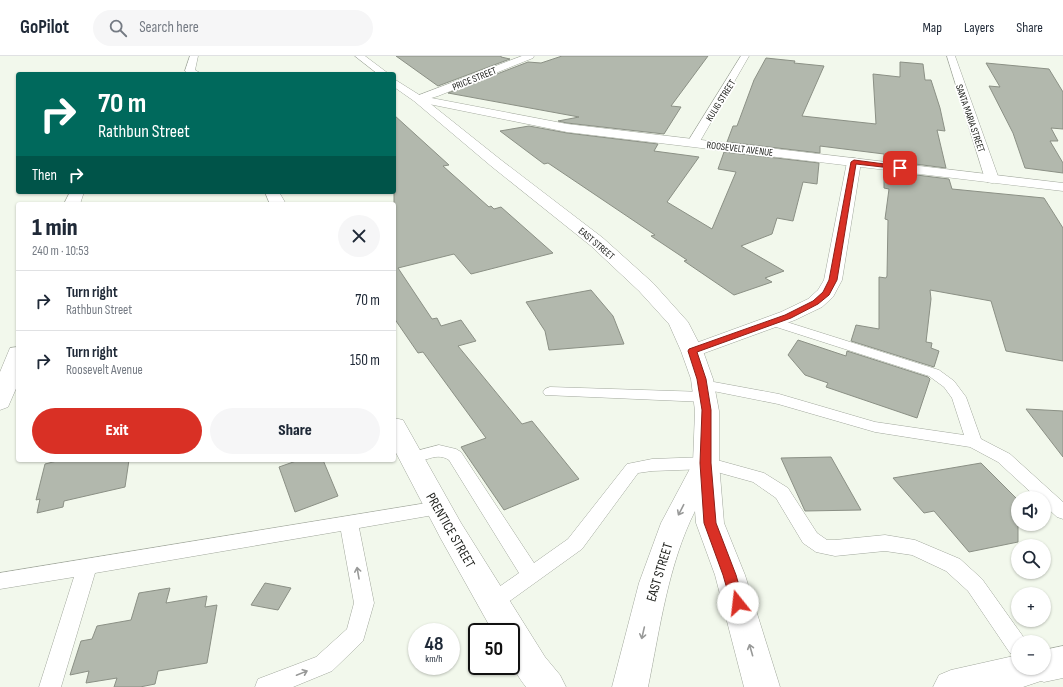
<!DOCTYPE html>
<meta charset="utf-8">
<style>
body{margin:0;font-family:"Sofia Sans Condensed",sans-serif;background:#f6f6f7;color:#1f2937;height:100vh;display:flex;flex-direction:column;font-size:15px;white-space:nowrap}
*{box-sizing:border-box;margin:0}
p{font-size:13px;color:#747a83}
.icon{flex:none;width:22px;height:22px;fill:none;stroke:currentColor;stroke-width:2;stroke-linecap:round;stroke-linejoin:round}
.map{position:relative;flex:1;overflow:hidden}
.side{position:absolute;left:16px;top:146px;width:380px;height:260px;display:flex;flex-direction:column;background:#fff;border-radius:4px;box-shadow:0 1px 3px #0004}
.side>*{flex:none}
.banner{position:absolute;left:16px;top:16px;width:380px;height:122px;border-radius:4px;box-shadow:0 1px 3px #0004;background:#00695c;color:#fff;overflow:hidden}
.controls{position:absolute;left:1011px;top:435px;display:grid;gap:8px}
.controls a{display:grid;place-items:center;width:40px;height:40px;border-radius:50%;background:#fff;box-shadow:0 1px 3px #0004;font-size:20px}
.speed{position:absolute;left:408px;top:567px;display:flex;gap:8px;font-size:20px;font-weight:700;text-align:center}
.speed>*{display:grid;place-content:center;width:52px;height:52px;border-radius:50%;background:#fff;box-shadow:0 1px 3px #0004;line-height:1}
.speed small{font-size:10px;font-weight:400}
.speed .limit{border:2px solid #111;border-radius:6px;background:#fff;color:#111}
.pin{position:absolute;display:grid;place-items:center;width:34px;height:34px;color:#fff;margin:-17px;border-radius:8px;box-shadow:0 2px 6px #0006}
.me{position:absolute;width:44px;margin:-22px;rotate:344deg;stroke-linejoin:round;filter:drop-shadow(0 0 3px #0008)}
.turn{display:flex;align-items:center;gap:14px;height:84px;padding:0 16px;font-size:18px}
.turn .icon{width:52px;height:52px;stroke-width:2.5}
.turn b{display:block;font-size:28px;line-height:34px}
.then{display:flex;align-items:center;height:38px;padding:0 16px;background:#0003;gap:8px;font-size:15px}
.round{display:grid;place-items:center;flex:none;width:42px;height:42px;border-radius:21px;background:#f6f6f7}
.overview{display:flex;align-items:center;justify-content:space-between;height:68px;padding:0 16px}
h1{font-size:24px;font-weight:800;line-height:30px}
.cta{display:flex;gap:8px;margin-top:auto;padding:8px 16px}
.cta a{flex:1;height:46px;border-radius:24px;background:#d93025;color:#fff;font-size:16px;font-weight:800;line-height:46px;text-align:center}
.cta a+a{background:#f6f6f7;color:#1f2937}
ul{padding:0;list-style:none}
li{display:flex;align-items:center;gap:12px;height:60px;padding:0 16px;border-top:1px solid #e0e1e3}
li div{flex:1}
li b{display:block;font-size:15px}
li em{font-style:normal}
header{display:flex;align-items:center;gap:24px;box-sizing:border-box;height:56px;padding:0 20px;background:#fff;border-bottom:1px solid #e0e1e3}
header strong{font-size:19px}
nav{display:flex;gap:22px;margin-inline-start:auto;font-size:14px}
.search{width:280px;height:36px;background:#f6f6f7;display:flex;align-items:center;gap:10px;box-sizing:border-box;padding:0 14px;border-radius:22px;color:#747a83;font-size:15px}
.map>svg:first-child{display:block}
.building{fill:#b2b8ad;stroke:#8b9085}
.lines{fill:none;stroke-linecap:round;stroke-linejoin:round}
.service-casing{stroke:#a2a89d;stroke-width:1}
.minor-casing{stroke:#a2a89d;stroke-width:1}
.secondary-casing{stroke:#a2a89d;stroke-width:1}
.primary-casing{stroke:#a2a89d;stroke-width:1}
.service{fill:#fff;fill-rule:evenodd}
.minor{fill:#fff;fill-rule:evenodd}
.secondary{fill:#fff;fill-rule:evenodd}
.primary{fill:#fff;fill-rule:evenodd}
.oneway{stroke:#989998}
.route{fill:#d93025;stroke:#8d1f18}
.labels{text-anchor:middle;stroke-width:3.5;stroke-linejoin:round;paint-order:stroke}
.far-street-label{font-size:10px;fill:#1b1d19;stroke:#fff}
.near-street-label{font-size:14px;fill:#1b1d19;stroke:#fff}
</style>
<header>
<strong>GoPilot</strong>
<div class="search"><svg class="icon" aria-label="search" viewBox="0 0 24 24"><circle cx="10" cy="10" r="6"/><path d="M15 15l6 6"/></svg>Search here</div>
<nav><a>Map</a><a>Layers</a><a>Share</a></nav>
</header>
<div class="map">
<svg width="1063" height="631" viewBox="0 0 1063 631">
<rect width="100%" height="100%" fill="#f2f8ec"/>
<path class="building" d="M396,0h105v1l9,2 -72,27z
M562,0h146l-37,50 10,1 -17,27 -97,-11 -9,-2 21,-4 -131,-24 80,-31 13,1z
M766,2l29,3 -1,2 30,3 -22,50 74,8 -3,-50 27,3v-15l23,2 2,16h6l9,28 5,23 -8,-1 9,38 -62,-8v-6l-64,-8v7l-93,-11 6,-16h4l17,-46z
M986,7l63,6 14,23v37l-12,-1 7,13h-8l13,22v10l-38,-5 -12,-35 -24,-47 11,1z
M394,59l55,50 -6,1 46,41 2,-1 3,3 7,-2 52,46 -82,21 -17,-20 -56,14 34,51 5,-1 4,8 20,-6 15,21 -18,5 64,78 10,-3 47,58 -75,31 -43,-63 25,-9 -63,-86 -5,1 -24,-35z
M529,70l38,7 91,11 -4,7 45,6 -32,45 45,27 24,-57 -18,-3 6,-17 95,11 -2,21 -14,-2 -10,39 -16,-3 -5,16 -31,12 43,25 -19,7 7,4 -38,13 -50,-34 3,-1 -36,-24 4,-1 -107,-72 -4,1 -44,-33z
M884,115l65,8 3,10 92,9 19,30v133l-57,-10 -15,-50 -61,-11 1,9 -5,43 6,1 -1,5 8,3 -5,16 -83,-26 5,-16 23,4v-52l7,1 1,-2 1,-56 -3,-1 4,-30 -5,-1z
M591,234l22,26 11,28 -75,6 -4,-19 -19,-29z
M798,284l48,16 1,-5 81,26 2,2 -13,39 -91,-31 2,-4 -23,-8 -17,-20z
M1026,353l37,2v46z
M831,401l30,53 -56,1 -24,-53z
M61,404h68l-4,27 -61,14 -1,6 -26,6 3,-14 -4,1 9,-36z
M299,404h24l15,36 -43,16 -16,-45z
M981,407l37,37v42l-49,10 -35,-41 -10,2 -31,-35z
M265,527l26,5 -13,22 -27,-5z
M170,532l-4,15 41,-7 -2,11 12,-2 -10,58 -49,8 -3,13 -15,3h-26l3,-9 -31,5 3,-12 -19,4 11,-34 11,-2 5,-13 34,-6 8,-27z"/>
<g class="lines">
<defs>
<path id="service" d="M774,262l165,52 15,11 12,16 15,42 29,15 53,48v17l-6,-2 -13,-12v-7h-7l-39,-36 -28,-15 -95,-15 -97,-28 -80,-16 -2,-3 2,-3 5,-2 76,14 96,28 89,13 -12,-37 -8,-11 -15,-11 -159,-51 -2,-3 2,-3z
M550,331l155,5 5,2 2,3 -2,3 -5,2 -160,-7 -2,-3 2,-3z
M439,389l17,4 5,3 73,111 34,-24 59,-75 25,-5 54,-2 58,16 24,15 29,45 10,7h8l50,-5 30,5 45,19 22,20 45,63h-9v14l-8,-3 -42,-62 -22,-20 -34,-16 -27,-4 -50,5 -19,-4 -13,-9 -27,-45 -23,-16 -47,-13 -54,2 -14,2 -56,76 -82,59 -7,3 -7,-3 -3,-6 3,-6 33,-23 -70,-113c-15,-10 -29,7 -44,2l-2,-4 2,-4z
M439,445l6,2 3,5 -3,5 -86,15 15,75 -11,38 -31,30 -39,16h-38l3,-8 58,-22 31,-28 7,-26 -13,-72 -246,42 -34,114h-22l35,-110 -74,12v-16z"/>
<path id="minor" d="M190,0h8l-3,14 7,4h-13l-4,-3z
M522,0h12l-1,2 -95,38 -20,6 -5,-3 1,-2z
M741,0h8l-50,87 -2,3h-8l-2,-3z
M947,0h8l44,123 -2,3 -5,1 -5,-1 -2,-3z
M854,102l5,1 2,3 -19,118 -9,17 -11,10 -27,13 -96,35 -7,2 -7,-2 -4,-4 4,-4 96,-35 27,-13 10,-9 6,-10 23,-118 2,-3z
M70,136h14l-4,12h-16z
M265,136h14l7,12h-16z
M18,291v37l-10,23 -8,3v-38l10,-24z
M394,362l9,2 58,103 84,134 15,18 6,12h-40c-17,-22 -15,-29 -15,-55h-18l-52,-93 -47,-90z"/>
<path id="secondary" d="M418,40l4,1 79,63 102,78 50,45 35,39 15,29 10,28 6,32v52l5,60 21,52 35,112h-36l-29,-112 -19,-52 -1,-12c-27,54 -35,117 -47,176h-36l27,-104 22,-60 32,-60 2,-52 -4,-32 -10,-28 -12,-27 -30,-33 -48,-45 -100,-80 -77,-65 -1,-2z"/>
<path id="primary" d="M355,0h10l24,18h-11z
M394,23l27,17 146,28 496,59v8l-496,-59 -153,-31 -20,-14z
M1063,590v32l-19,4 -3,-1 -18,6h-90l6,-12 12,-5 67,-15v13h26v-18z"/>
</defs>
<use href="#service" class="service-casing"/>
<use href="#minor" class="minor-casing"/>
<use href="#secondary" class="secondary-casing"/>
<use href="#primary" class="primary-casing"/>
<use href="#service" class="service"/>
<use href="#minor" class="minor"/>
<use href="#secondary" class="secondary"/>
<use href="#primary" class="primary"/>
</g>
<defs><path id="oneway-shaft" d="M-6 0H5M1.5-3L5.5 0L1.5 3" fill="none" stroke-width="1.6" stroke-linecap="round" stroke-linejoin="round"/></defs>
<g class="oneway">
<use href="#oneway-shaft" transform="translate(681 454) rotate(117)"/>
<use href="#oneway-shaft" transform="translate(358 517) rotate(-100)"/>
<use href="#oneway-shaft" transform="translate(643 577) rotate(103)"/>
<use href="#oneway-shaft" transform="translate(751 594) rotate(-106)"/>
<use href="#oneway-shaft" transform="translate(302 617) rotate(-22)"/>
</g>
<path class="route" d="M854,104l46,6 3,2 -3,1 -44,-5 -19,116 -8,15 -11,9 -27,14 -94,34 9,27 5,31v53l5,60 20,52 8,28 -2,4 -4,2 -5,-2 -2,-4 -8,-28 -19,-52 -4,-60 2,-53 -5,-31 -9,-28 1,-2 96,-34 28,-14 10,-9 6,-12 22,-118z"/>
<g class="labels">
<g class="far-street-label">
<text transform="translate(474 22) rotate(-22)" y="4">PRICE STREET</text>
<text transform="translate(720 44) rotate(-58)" y="4">KULIG STREET</text>
<text transform="translate(971 62) rotate(71)" y="4">SANTA MARIA STREET</text>
<text transform="translate(740 92) rotate(7)" y="4">ROOSEVELT AVENUE</text>
<text transform="translate(597 187) rotate(40)" y="4">EAST STREET</text>
</g>
<g class="near-street-label">
<text transform="translate(451 474) rotate(60)" y="5">PRENTICE STREET</text>
<text transform="translate(659 516) rotate(-73)" y="5">EAST STREET</text>
</g>
</g>
</svg>
<div class="controls">
<a><svg class="icon" aria-label="sound" viewBox="0 0 24 24"><path d="M4 9h4l5-4v14l-5-4H4zM17 9q2 3 0 6"/></svg></a>
<a><svg class="icon" aria-label="search" viewBox="0 0 24 24"><circle cx="10" cy="10" r="6"/><path d="M15 15l6 6"/></svg></a>
<a>+</a>
<a>−</a>
</div>
<div class="speed"><div>48<small>km/h</small></div><div class="limit">50</div></div>
<div class="pin" style="left:900px;top:112px;background:#d93025"><svg class="icon" aria-label="arrive" viewBox="0 0 24 24"><path d="M6 21V4h12l-3 4 3 4H6"/></svg></div>
<svg class="me" style="left:738px;top:547px" viewBox="-20 -20 40 40"><circle r="19" fill="#fff"/><path d="M0-13L10 11 0 6-10 11z" fill="#d93025"/></svg>
<div class="banner">
<div class="turn"><svg class="icon" aria-label="right" viewBox="0 0 24 24"><path d="M7 20v-9h11M14 6l5 5-5 5"/></svg><div><b>70 m</b>Rathbun Street</div></div>
<div class="then">Then<svg class="icon" aria-label="right" viewBox="0 0 24 24"><path d="M7 20v-9h11M14 6l5 5-5 5"/></svg></div>
</div>
<section class="side">
<div class="overview"><div><h1>1 min</h1><p>240 m · 10:53</p></div><a class="round"><svg class="icon" aria-label="close" viewBox="0 0 24 24"><path d="M6 6l12 12M18 6L6 18"/></svg></a></div>
<ul>
<li><svg class="icon" aria-label="right" viewBox="0 0 24 24"><path d="M7 20v-9h11M14 6l5 5-5 5"/></svg><div><b>Turn right</b><p>Rathbun Street</p></div><em>70 m</em></li>
<li><svg class="icon" aria-label="right" viewBox="0 0 24 24"><path d="M7 20v-9h11M14 6l5 5-5 5"/></svg><div><b>Turn right</b><p>Roosevelt Avenue</p></div><em>150 m</em></li>
</ul>
<div class="cta"><a>Exit</a><a>Share</a></div>
</section>
</div>
